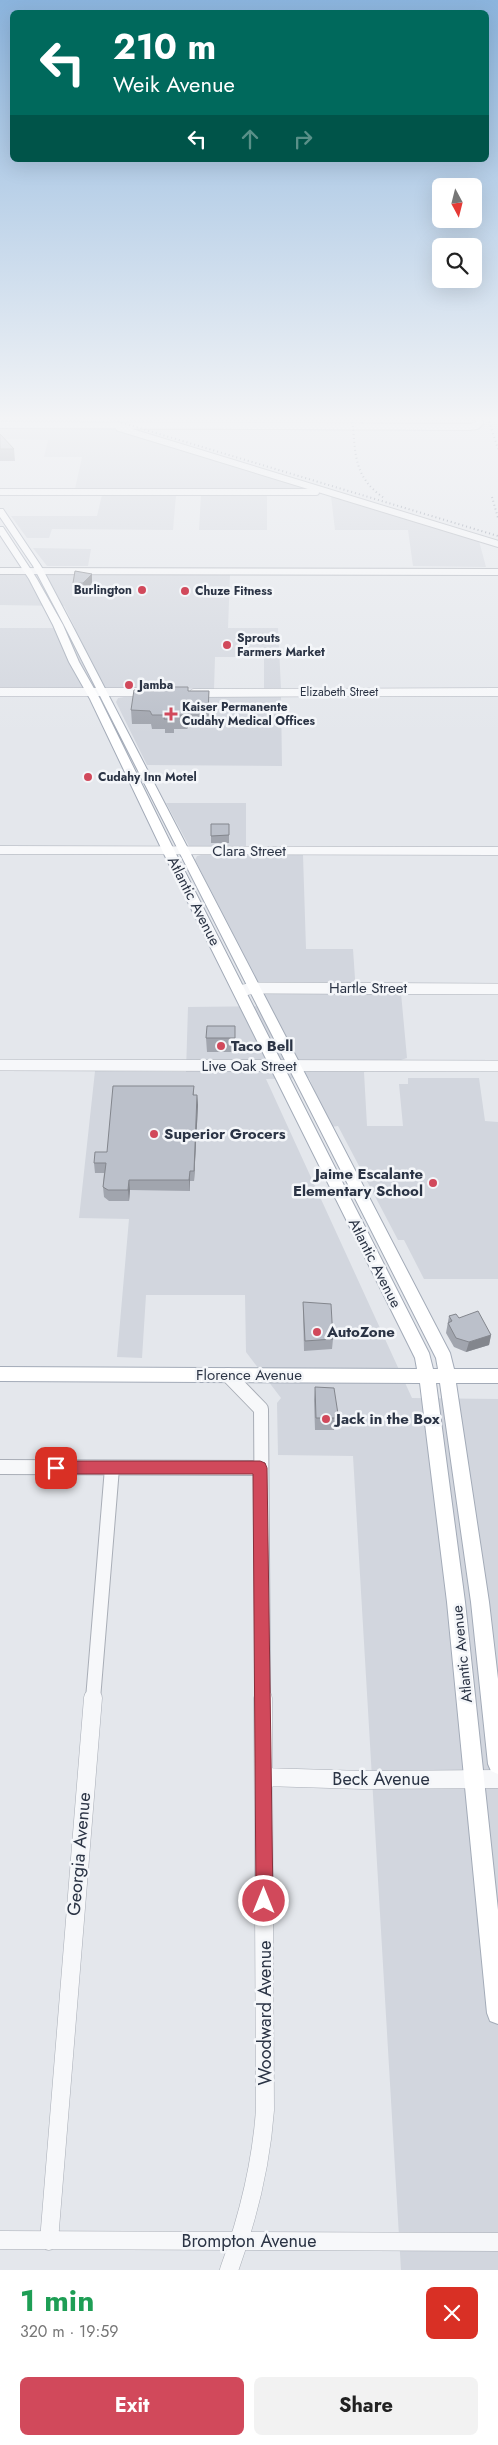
<!DOCTYPE html>
<meta charset="utf-8">
<style>
body{margin:0;font-family:Jost,sans-serif;background:#f2f2f2;color:#222;height:100vh;display:flex;flex-direction:column;font-size:19px;white-space:nowrap}
*{box-sizing:border-box;margin:0}
p{font-size:16px;color:#767676}
.icon{flex:none;width:28px;height:28px;fill:none;stroke:currentColor;stroke-width:2;stroke-linecap:round;stroke-linejoin:round}
.map{position:relative;height:2270px;overflow:hidden}
.sheet{display:flex;flex-direction:column;background:#fff;flex:1}
.sheet>*{flex:none}
.hud{position:absolute;left:10px;top:10px;width:479px;height:152px;border-radius:8px;box-shadow:0 5px 20px #0002;background:#00695c;color:#fff;overflow:hidden}
.needle{width:32px;rotate:173deg}
.controls{position:absolute;left:432px;top:178px;display:grid;gap:10px}
.controls a{display:grid;place-items:center;width:50px;height:50px;border-radius:8px;background:#fff;box-shadow:0 5px 20px #0002;font-size:25px}
.pin{position:absolute;display:grid;place-items:center;width:42px;height:42px;color:#fff;margin:-21px;border-radius:10px;box-shadow:0 2px 8px #0006}
.me{position:absolute;width:55px;margin:-28px;rotate:0deg;stroke-linejoin:round;filter:drop-shadow(0 0 4px #0008)}
.turn{display:flex;align-items:center;gap:18px;height:105px;padding:0 20px;font-size:22px}
.turn .icon{width:65px;height:65px;stroke-width:2.5}
.turn b{display:block;font-size:35px;line-height:42px}
.lanes{display:flex;align-items:center;height:48px;padding:0 20px;background:#0003;justify-content:center;gap:25px;direction:ltr}
.lanes .off{opacity:.35}
.round{display:grid;place-items:center;flex:none;width:52px;height:52px;border-radius:8px;background:#f2f2f2}
.summary{display:flex;align-items:center;justify-content:space-between;height:85px;padding:0 20px}
h1{font-size:30px;font-weight:700;line-height:38px;color:#1e9e55}
.button{display:flex;gap:10px;margin-top:auto;padding:10px 20px}
.button a{flex:1;height:58px;border-radius:8px;background:#d1495b;color:#fff;font-size:20px;font-weight:700;line-height:58px;text-align:center}
.button a+a{background:#f2f2f2;color:#222}
.map>svg:first-child{display:block}
.built{fill:#d2d6de}
.lines{fill:none;stroke-linecap:round;stroke-linejoin:round}
.minor-far4-casing{stroke:#a9aeb7;stroke-width:8}
.minor-far3-casing{stroke:#a9aeb7;stroke-width:9}
.minor-far2-casing{stroke:#a9aeb7;stroke-width:12}
.minor-far1-casing{stroke:#a9aeb7;stroke-width:16}
.minor-casing{stroke:#a9aeb7;stroke-width:19}
.major-casing{stroke:#a3abb8;stroke-width:2}
.minor-far4{stroke:#f7f8fa;stroke-width:6}
.minor-far3{stroke:#f7f8fa;stroke-width:8}
.minor-far2{stroke:#f7f8fa;stroke-width:11}
.minor-far1{stroke:#f7f8fa;stroke-width:14}
.minor{stroke:#f7f8fa;stroke-width:18}
.major{fill:#fff;fill-rule:evenodd}
.rail{stroke:#7d8696;stroke-width:2;stroke-dasharray:1 3;stroke-linecap:butt}
.wall{fill:#a1a5ae}
.shaded-wall{fill:#83868d}
.building{fill:#bbc0ca;stroke:#83868d}
.route{fill:#d1495b;stroke:#882f3b}
.poi-dot{fill:#d1495b;stroke:#f4f6f9;stroke-width:2}
.labels{text-anchor:middle;stroke-width:5;stroke-linejoin:round;paint-order:stroke}
.far-poi-label{font-size:12px;font-weight:bold;fill:#2b3445;stroke:#f4f6f9;text-anchor:start}
.far-street-label{font-size:12px;fill:#2b3445;stroke:#f4f6f9}
.street-label{font-size:15px;fill:#2b3445;stroke:#f4f6f9}
.poi-label{font-size:15px;font-weight:bold;fill:#2b3445;stroke:#f4f6f9;text-anchor:start}
.near-street-label{font-size:18px;fill:#2b3445;stroke:#f4f6f9}
</style>
<div class="map">
<svg width="498" height="2270" viewBox="0 0 498 2270">
<rect width="100%" height="100%" fill="#e4e7ec"/>
<path class="built" d="M0,418h74l8,2 -3,3h-79z
M119,418h355l2,5 -5,3 -275,-3 -26,-3 -32,3z
M0,427h107l199,61 -231,1 7,-32h-38l4,-17 -48,-1z
M102,495h74l-3,35 -121,-1 -3,9h-22l-16,-22h86z
M201,495h66v35h-68z
M331,496l148,45 7,26 -73,-1 -5,-36h-73z
M33,548l58,1 -3,17h-41z
M0,575h230l-2,53h50l3,61h-17v-31l-3,-1h-46l-1,32 -214,-2v-59h75l-11,-22 -64,-1z
M124,697h157l1,69 -135,-1 -31,-63 2,-4z
M166,803h80v43h-57z
M201,855h102l3,94h47l3,44h45l6,65 -43,14 3,54h36l-4,-42h9v-6h71l6,43 13,1v157h-74l-20,-39h-6l-60,-114 -7,1 -22,-49 -43,1 146,319 86,1v871h-97l-48,-814 -75,-1 -1,-52 4,-5 -35,-46 -1,-57h-99l-4,63 -25,-1 12,-138 -50,-1 16,-147 91,1 2,-65 82,-1 -75,-146 2,-4z"/>
<g class="lines">
<defs>
<path id="minor-far4" d="M0,425l469,2 8,-1 3,-3 -2,-5
M119,428l379,116
M0,492h316
M0,571l498,1"/>
<path id="minor-far3" d="M0,692h148
M194,693l304,-1
M0,850l498,1"/>
<path id="minor-far2" d="M239,991l15,-3 244,1
M0,1065l498,1"/>
<path id="minor-far1" d="M228,1375l33,34 2,290
M0,1467l260,1
M93,1699l19,-231"/>
<path id="minor" d="M264,1777l99,3 135,-1
M0,2240l498,2
M49,2241l44,-543
M229,2270c19,-52 32,-105 36,-160l-2,-412"/>
<path id="major" d="M0,509h3l38,57 30,57 379,730 4,16h44v14h-42l33,219 9,77v95l-7,-3 -3,-7 -17,-162 -31,-219h-4l29,219 33,308v114l-8,-3 -3,-8 -40,-411 -27,-219 -420,-2v-14l417,2 -2,-11 -253,-508 -72,-151 -21,-37 -16,-37 -24,-46 -29,-44v-8h3l34,52 26,46 16,37 21,37 74,151 255,503 4,16h5l-2,-11 -373,-735 -30,-57 -33,-49z"/>
</defs>
<use href="#minor-far4" class="minor-far4-casing"/>
<use href="#minor-far3" class="minor-far3-casing"/>
<use href="#minor-far2" class="minor-far2-casing"/>
<use href="#minor-far1" class="minor-far1-casing"/>
<use href="#minor" class="minor-casing"/>
<use href="#major" class="major-casing"/>
<use href="#minor-far4" class="minor-far4"/>
<use href="#minor-far3" class="minor-far3"/>
<use href="#minor-far2" class="minor-far2"/>
<use href="#minor-far1" class="minor-far1"/>
<use href="#minor" class="minor"/>
<use href="#major" class="major"/>
<path class="rail" d="M106,418l392,118
M352,418c4,34 0,58 32,80
M488,418l10,31
M362,423l2,-5
M381,423l3,-5
M492,497l6,21"/>
</g>
<path class="wall" d="M0,434l14,15 1,12h-15z
M92,574v9l-8,10h-10l-1,-10z
M188,691h21l-1,33h-19l-2,5h-13v4h-9v-4h-13l-1,-5h-19l-1,-14z
M211,824h18v19h-18z
M235,1026v26h-28l-1,-14z
M194,1086v9h3l1,10 -4,76h-4v10l-60,-1 -1,11h-20l-5,-4 -1,-10 1,-14h-9l-1,-10 13,-11z
M303,1302l30,37 -1,10 -28,2 -1,-39z
M449,1316l10,2 32,17 -2,10 -23,7 -12,-5 -8,-14z
M315,1387l23,27 -1,13h-3v3h-19l-1,-30z"/>
<path class="shaded-wall" d="M92,574v9l-8,10 -1,-10z
M209,691v13l-1,20v-13z
M189,711v13l-2,5v-14z
M197,1095l1,10 -4,76v-10z
M190,1171v20l-1,-11z
M129,1180l1,10 -1,11 -1,-11z
M491,1335l-2,10 -23,7 3,-10z"/>
<path class="building" d="M0,434l14,15h-14z
M75,571l17,3 -9,9h-10z
M154,687h34v4h21l-1,20h-19l-2,4h-14v4h-9l1,-4h-13l-2,-4 -19,-1 3,-20 20,1z
M211,824h18v11l-18,1z
M207,1026h28v12h-29z
M113,1086h81l-1,9h4l-3,76h-4l-1,9h-60l-1,10h-20l-5,-3 3,-24h-12l1,-11h12z
M303,1302l28,2 2,35 -28,2z
M478,1311l13,24 -22,7 -13,-4 -8,-15 4,-2 -3,-5 7,-2 3,4z
M315,1387l19,1 4,26h-3v4h-19z"/>
<linearGradient id="sky" x2="0" y2="1"><stop stop-color="#8bb4dd"/><stop offset="0.57" stop-color="#f3f4f6"/><stop offset="1" stop-color="#f3f4f6" stop-opacity="0"/></linearGradient>
<rect width="498" height="735" fill="url(#sky)"/>
<path class="route" d="M56,1461h204l5,2 2,5 6,433 -3,6 -6,3 -6,-3 -2,-6 -3,-427h-197l-5,-2 -2,-4 2,-5z"/>
<g class="poi-dot">
<circle cx="142" cy="590" r="5"/>
<circle cx="185" cy="591" r="5"/>
<circle cx="227" cy="645" r="5"/>
<circle cx="129" cy="685" r="5"/>
<path d="M168.5 706.5h5v5h5v5h-5v5h-5v-5h-5v-5h5z"/>
<circle cx="88" cy="777" r="5"/>
<circle cx="221" cy="1046" r="5"/>
<circle cx="154" cy="1134" r="5"/>
<circle cx="433" cy="1183" r="5"/>
<circle cx="317" cy="1332" r="5"/>
<circle cx="326" cy="1419" r="5"/>
</g>
<g class="labels">
<g class="far-poi-label">
<text x="132" y="594" text-anchor="end">Burlington</text>
<text x="195" y="595">Chuze Fitness</text>
<text x="237" y="642">Sprouts<tspan x="237" dy="14">Farmers Market</tspan></text>
<text x="139" y="689">Jamba</text>
<text x="182" y="711">Kaiser Permanente<tspan x="182" dy="14">Cudahy Medical Offices</tspan></text>
<text x="98" y="781">Cudahy Inn Motel</text>
</g>
<g class="far-street-label">
<text x="339" y="696">Elizabeth Street</text>
</g>
<g class="street-label">
<text x="249" y="856">Clara Street</text>
<text transform="translate(194 901) rotate(63)" y="5">Atlantic Avenue</text>
<text x="368" y="993">Hartle Street</text>
<text x="249" y="1071">Live Oak Street</text>
<text transform="translate(375 1263) rotate(63)" y="5">Atlantic Avenue</text>
<text x="249" y="1380">Florence Avenue</text>
<text transform="translate(462 1654) rotate(-96)" y="5">Atlantic Avenue</text>
</g>
<g class="poi-label">
<text x="231" y="1051">Taco Bell</text>
<text x="164" y="1139">Superior Grocers</text>
<text x="423" y="1179" text-anchor="end">Jaime Escalante<tspan x="423" dy="17">Elementary School</tspan></text>
<text x="327" y="1337">AutoZone</text>
<text x="336" y="1424">Jack in the Box</text>
</g>
<g class="near-street-label">
<text x="381" y="1785">Beck Avenue</text>
<text transform="translate(79 1854) rotate(-85)" y="6">Georgia Avenue</text>
<text transform="translate(265 2013) rotate(-90)" y="6">Woodward Avenue</text>
<text x="249" y="2247">Brompton Avenue</text>
</g>
</g>
</svg>
<div class="controls">
<a><svg class="needle" viewBox="-14 -14 28 28"><path d="M0-13l5 13h-10z" fill="#e53935"/><path d="M0 13l5-13h-10z" fill="#767676"/></svg></a>
<a><svg class="icon" aria-label="search" viewBox="0 0 24 24"><circle cx="10" cy="10" r="6"/><path d="M15 15l6 6"/></svg></a>
</div>
<div class="pin" style="left:56px;top:1468px;background:#d93025"><svg class="icon" aria-label="arrive" viewBox="0 0 24 24"><path d="M6 21V4h12l-3 4 3 4H6"/></svg></div>
<svg class="me" style="left:264px;top:1901px" viewBox="-20 -20 40 40"><circle r="17" fill="#d1495b" stroke="#fff" stroke-width="3"/><path d="M0-11L8 9 0 5-8 9z" fill="#fff"/></svg>
<div class="hud">
<div class="turn"><svg class="icon" aria-label="left" viewBox="0 0 24 24"><path d="M17 20v-9H6M10 6l-5 5 5 5"/></svg><div><b>210 m</b>Weik Avenue</div></div>
<div class="lanes"><svg class="icon" aria-label="left" viewBox="0 0 24 24"><path d="M17 20v-9H6M10 6l-5 5 5 5"/></svg><svg class="icon off" aria-label="ahead" viewBox="0 0 24 24"><path d="M12 20V5M6 11l6-6 6 6"/></svg><svg class="icon off" aria-label="right" viewBox="0 0 24 24"><path d="M7 20v-9h11M14 6l5 5-5 5"/></svg></div>
</div>
</div>
<section class="sheet">
<div class="summary"><div><h1>1 min</h1><p>320 m · 19:59</p></div><a class="round" style="background:#d93025;color:#fff"><svg class="icon" aria-label="close" viewBox="0 0 24 24"><path d="M6 6l12 12M18 6L6 18"/></svg></a></div>
<div class="button"><a>Exit</a><a>Share</a></div>
</section>
